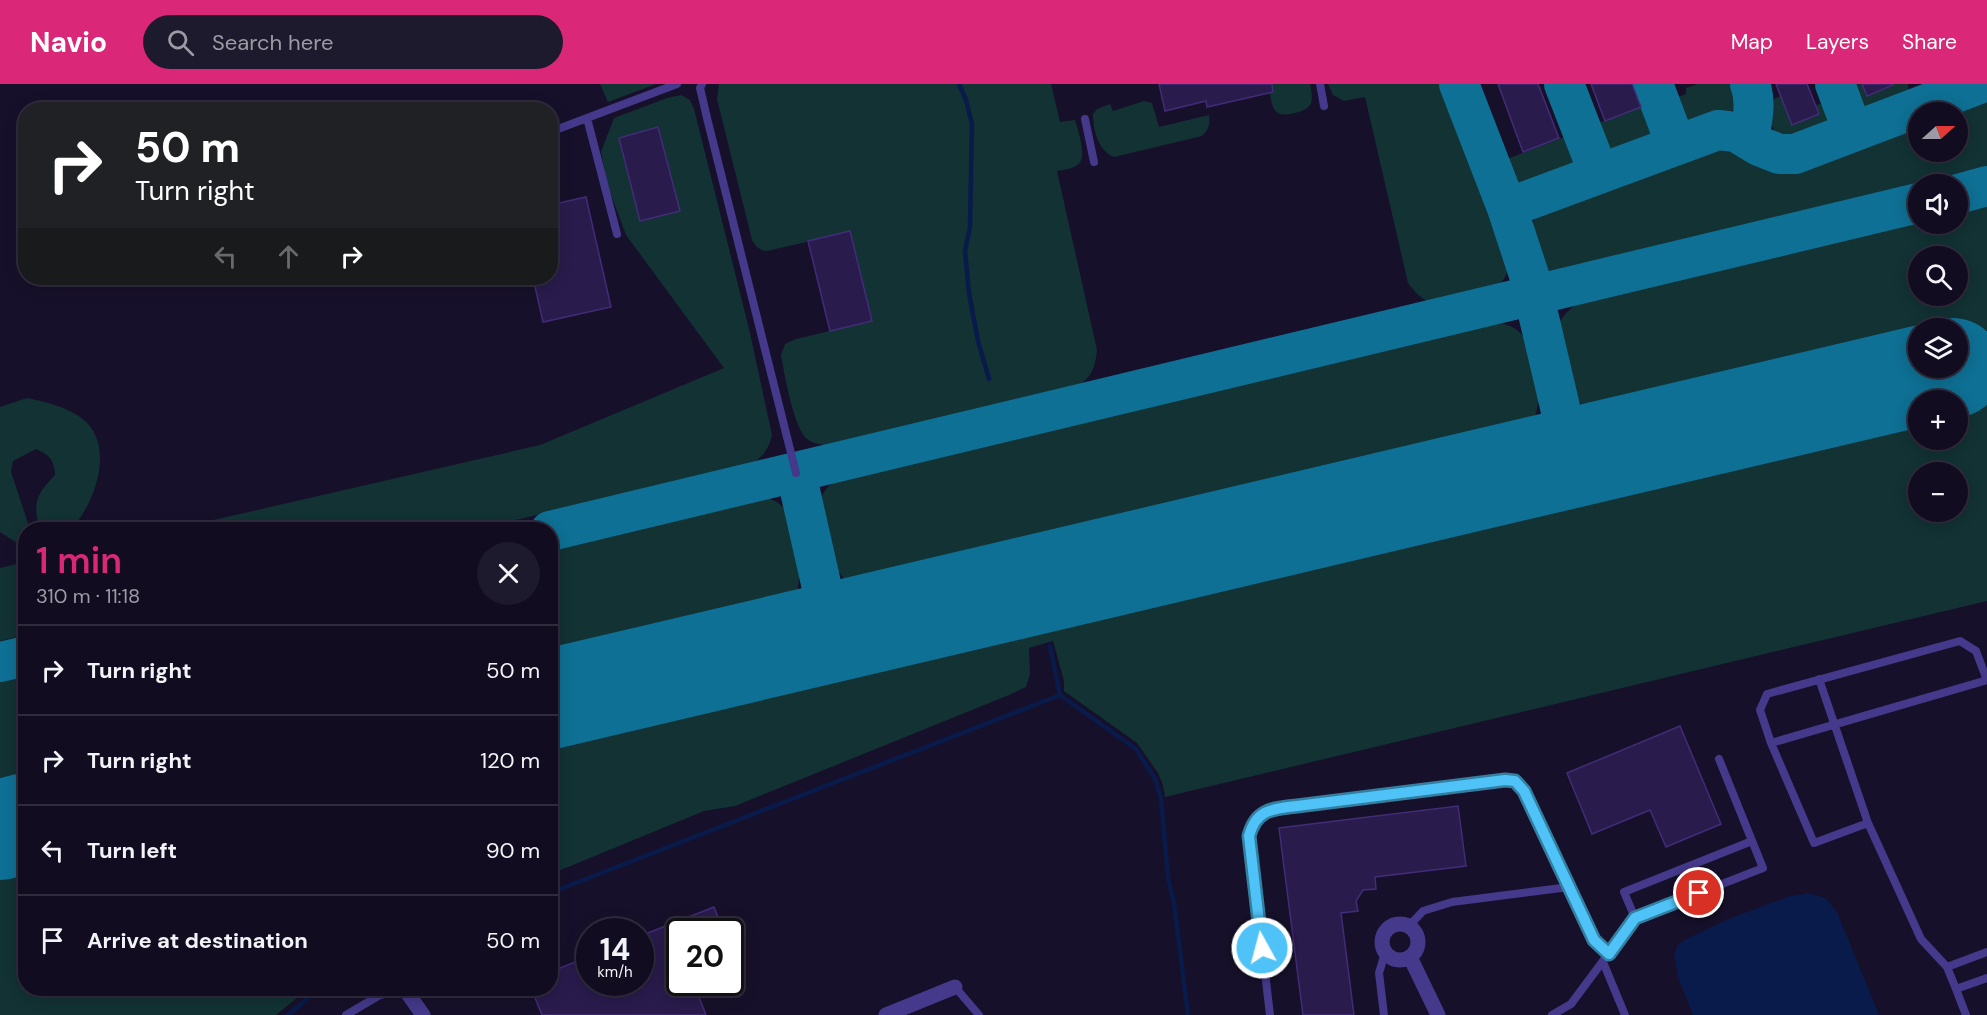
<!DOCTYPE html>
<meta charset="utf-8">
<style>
body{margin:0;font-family:"DM Sans",sans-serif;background:#1e1a2d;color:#f1f3f6;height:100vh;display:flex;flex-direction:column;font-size:22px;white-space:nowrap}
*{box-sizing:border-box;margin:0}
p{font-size:20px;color:#9c9ba5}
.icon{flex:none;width:33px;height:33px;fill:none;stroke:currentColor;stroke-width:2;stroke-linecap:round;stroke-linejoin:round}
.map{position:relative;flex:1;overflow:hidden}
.sheet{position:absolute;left:18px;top:438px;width:540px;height:474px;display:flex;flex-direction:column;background:#110c20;border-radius:24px;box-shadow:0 3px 15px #0003,0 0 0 2px #302c3e}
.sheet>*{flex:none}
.hud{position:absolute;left:18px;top:18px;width:540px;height:183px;border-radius:24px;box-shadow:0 3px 15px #0003,0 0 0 2px #302c3e;background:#202124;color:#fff;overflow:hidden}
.needle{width:39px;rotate:69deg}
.buttons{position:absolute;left:1908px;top:18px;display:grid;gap:12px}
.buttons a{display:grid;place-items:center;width:60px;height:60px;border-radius:50%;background:#110c20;box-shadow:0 3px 15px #0003,0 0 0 2px #302c3e;font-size:30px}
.speed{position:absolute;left:576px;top:834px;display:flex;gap:12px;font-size:30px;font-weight:700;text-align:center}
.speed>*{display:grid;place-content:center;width:78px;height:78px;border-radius:50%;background:#110c20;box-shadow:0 3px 15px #0003,0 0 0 2px #302c3e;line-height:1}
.speed small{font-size:15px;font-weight:400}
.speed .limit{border:3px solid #111;border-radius:9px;background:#fff;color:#111}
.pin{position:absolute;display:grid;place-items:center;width:51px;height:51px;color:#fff;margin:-26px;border:3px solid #fff;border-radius:50%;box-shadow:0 2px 6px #0007}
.me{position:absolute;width:66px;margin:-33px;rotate:353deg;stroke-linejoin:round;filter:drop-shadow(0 0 4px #0008)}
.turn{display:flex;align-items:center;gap:21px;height:126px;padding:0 18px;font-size:27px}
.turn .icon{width:78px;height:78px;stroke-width:2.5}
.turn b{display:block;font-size:42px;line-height:51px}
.lanes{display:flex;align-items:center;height:57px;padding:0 18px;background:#0003;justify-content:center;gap:30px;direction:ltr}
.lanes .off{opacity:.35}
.round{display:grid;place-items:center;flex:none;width:63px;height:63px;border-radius:32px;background:#1e1a2d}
.head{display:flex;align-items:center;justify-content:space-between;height:102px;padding:0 18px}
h1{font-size:36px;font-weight:600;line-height:45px;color:#db2777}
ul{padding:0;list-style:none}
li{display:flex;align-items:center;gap:18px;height:90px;padding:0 18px;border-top:2px solid #302c3e}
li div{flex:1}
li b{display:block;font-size:22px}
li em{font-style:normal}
header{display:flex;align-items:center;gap:36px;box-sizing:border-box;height:84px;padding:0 30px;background:#db2777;color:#fff}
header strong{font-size:28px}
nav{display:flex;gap:33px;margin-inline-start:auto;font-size:21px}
.search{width:420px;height:54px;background:#1e1a2d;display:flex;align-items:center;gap:15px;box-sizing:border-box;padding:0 21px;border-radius:33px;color:#9c9ba5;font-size:22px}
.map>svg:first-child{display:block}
.green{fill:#123234;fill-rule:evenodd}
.water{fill:#091b4a}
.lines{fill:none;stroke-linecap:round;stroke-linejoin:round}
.stream{stroke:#091b4a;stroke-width:4.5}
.taxiway{stroke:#0e7094;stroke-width:40}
.runway{stroke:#0e7094;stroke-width:100}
.building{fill:#291b4c;stroke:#422c78;stroke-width:1.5}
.service{stroke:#44398a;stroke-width:8}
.minor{stroke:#44398a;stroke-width:15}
.route-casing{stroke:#337fa1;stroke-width:15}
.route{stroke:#4fc3f7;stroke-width:10}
</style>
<header>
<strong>Navio</strong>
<div class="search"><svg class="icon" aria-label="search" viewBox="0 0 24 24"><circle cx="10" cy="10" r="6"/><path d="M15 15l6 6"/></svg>Search here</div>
<nav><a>Map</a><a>Layers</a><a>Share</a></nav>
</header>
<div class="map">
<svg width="1987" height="931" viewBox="0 0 1987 931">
<rect width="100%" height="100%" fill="#17102a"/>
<path class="green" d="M600,0h56l-48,18z
M719,0h332l9,38 15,-2c3,11 14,40 1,46 -5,3 -13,4 -19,5l40,179c-2,18 -5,29 -23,37l-240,58c-9,0 -19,0 -27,-6 -13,-10 -23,-66 -26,-84l4,-11 11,-5 76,-18 -22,-89 -83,19c-8,-1 -11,-4 -15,-11l-35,-141z
M1272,0h38c4,18 3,25 -15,29 -19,5 -23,-2 -25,-20l3,-1z
M1328,0h113l66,170c7,33 -21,39 -46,46 -9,2 -19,6 -28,3 -12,-3 -18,-11 -25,-20l-43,-186 -21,4 -11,-6z
M1698,0h42c10,29 -23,33 -43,40 -18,1 -21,-10 -26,-24l15,-6v-6z
M1842,0h20l5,12 26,-10v-2h15l1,10 -7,13c-6,3 -12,5 -18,7 -28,10 -34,-6 -42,-30z
M1987,7v85l-35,8h-34v8l-352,83c-8,-1 -16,-2 -23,-8 -16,-12 -17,-41 -3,-56 3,-3 8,-5 12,-7l166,-60 20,4 32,16 7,2 25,-7 116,-43v36h40v-40h-30z
M681,11l9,5 4,9 56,224 22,102c-7,30 -27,31 -53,38l-242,56 -307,1 370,-85 184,-77 -98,-133 -19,-51 -6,-32 13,-34 53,-20z
M1781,12l11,28 27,-10 -3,-9 12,-3c7,4 11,11 9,19 -4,17 -36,28 -52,22 -9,-3 -21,-32 -16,-40 2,-4 7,-5 12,-7z
M1144,17l8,2 7,24 50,-12c1,9 0,14 -7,21l-88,21c-16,-6 -21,-28 -21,-43l4,-5 13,-5 3,7z
M1649,19l8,18 -5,19c-32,11 -42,23 -56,-16z
M1567,52c8,8 14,23 6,32l-47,19 -7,1 -12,-4 -8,-22z
M1987,117v129l-29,7v-9h-40v18l-253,61 -54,10 -19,-6 -10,-7 -10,-10 -7,-18 -7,-43 2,-12 6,-8 8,-7 16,-6 93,-29 235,-54v7h40v-16zM1918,172h40v40h-40z
M1472,237c14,2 34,0 45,9 11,9 15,24 18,37 6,31 7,54 -21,74l-621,149c-13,2 -29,4 -41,-4 -18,-11 -38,-64 -32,-84 2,-9 8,-17 16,-21l196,-50 78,-22z
M1987,299v218l-822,196 -2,-12 -5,-12 -21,-30 -73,-52v-10l-11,-40 -24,7 1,26 -4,13 -17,8 -274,111 -31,5 -153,63v-150zM1958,316v40h-40v-40zM1958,388v40h-40v-40z
M27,314c19,4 37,8 53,19 37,25 16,86 -9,112h-32c-6,-28 -3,-34 16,-54 0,-14 -6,-21 -19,-26l-23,12 -2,11 19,57 -4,1 -1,29 -5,-14 -20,-13v-125z
M768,414l9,4 10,9 14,57 -4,24 -5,9 -14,14 -19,7 -208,50v-123z
M25,478v73l-25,6v-73z
M25,586v125l-25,6v-125z
M25,765l1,139 282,1 -32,26h-276v-160z"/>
<path class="water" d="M1808,809l17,5 12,14 42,103h-186l-15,-38 -4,-22 3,-9 7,-6 47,-22 56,-21z"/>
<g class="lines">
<path class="stream" d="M959,0l7,16 6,24 -2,103 -5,24 4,42 9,48 11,38
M1050,562l10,49 76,54 19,30 6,19 7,80 6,25 14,112
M550,809l510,-198
M288,931l32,-27"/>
<path class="taxiway" d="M1459,0l48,124
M1564,0l35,90
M1653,0l23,61
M1835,0l18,48
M1749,56c3,-19 8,-38 1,-56
M1958,110l29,-8
M1572,374l-43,-183 -22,-67 211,-78 18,2 23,14 20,8h16l184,-70
M796,389l36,159
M550,447l1368,-328
M0,578l26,-6"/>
<path class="runway" d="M550,615l1403,-331
M0,746l26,-7"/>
</g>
<path class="building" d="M1159,0h113l1,8 -66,15 -1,-6 -41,10z
M1498,0h40l21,54 -36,14z
M1591,0h41l9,23 -36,14z
M1776,0h31l12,30 -27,11z
M1862,0h31v1l-26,11z
M658,43l22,84 -40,10 -21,-83z
M586,113l25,110 -68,15 -10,-44h17v-73z
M850,147l22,90 -42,10 -22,-90z
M1680,642l41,98 -55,23 -16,-37 -58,24 -25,-61z
M1458,722l8,60 -91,11 1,12 -13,1 -7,11 2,10 -17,2 13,102h-51l-24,-187z
M714,823l10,25h-44v50h13l13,33h-164l-11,-27h19v-16l40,-16v26h50v-46z"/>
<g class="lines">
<path class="service" d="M702,0l-2,4 7,30 89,355
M1320,0l4,22
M587,34l30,116
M1085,35l9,43
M550,48l127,-48
M1819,595l49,144
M1771,659l216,-63
M1635,834l-11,-26 128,-51
M1409,842l14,-15 29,-9 117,-15
M1987,868l-40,15 9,22 31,-11
M1603,878l22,53
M1947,883l-26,-28 -53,-116 -54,20 -43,-100 -11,-33 7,-16 193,-53 16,10 11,29
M955,903l24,28
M1956,905l10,26
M346,931l34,-20 25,-5
M1270,931l-21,-179c4,-15 10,-22 24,-27l232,-29 10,1 9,10 70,149 15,14
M1384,931l-5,-42 6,-20
M1552,931l19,-11 64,-86 128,-50 -44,-109"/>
<path class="minor" d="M1382 858a18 18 0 1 1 36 0a18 18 0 1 1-36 0Z
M1410,873l28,58
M404,904l19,27
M886,931l69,-28"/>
</g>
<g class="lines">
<defs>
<path id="route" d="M1262,864l-13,-112c7,-27 23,-27 48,-30l208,-26 10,1 9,10 70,149 15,14 26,-36 64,-25"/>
</defs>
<use href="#route" class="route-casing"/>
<use href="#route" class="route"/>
</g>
</svg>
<div class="buttons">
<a><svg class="needle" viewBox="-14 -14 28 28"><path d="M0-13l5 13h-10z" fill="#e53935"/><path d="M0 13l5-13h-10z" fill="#9c9ba5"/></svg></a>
<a><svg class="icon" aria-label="sound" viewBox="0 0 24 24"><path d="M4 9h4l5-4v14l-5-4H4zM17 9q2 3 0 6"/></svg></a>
<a><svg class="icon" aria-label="search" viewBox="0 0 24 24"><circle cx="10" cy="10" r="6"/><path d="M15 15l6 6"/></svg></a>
<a><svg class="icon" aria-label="layers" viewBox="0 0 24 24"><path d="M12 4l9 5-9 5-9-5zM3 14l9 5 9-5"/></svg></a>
<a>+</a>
<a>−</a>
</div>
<div class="speed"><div>14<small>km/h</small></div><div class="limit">20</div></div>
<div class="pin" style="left:1699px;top:809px;background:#d93025"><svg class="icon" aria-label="arrive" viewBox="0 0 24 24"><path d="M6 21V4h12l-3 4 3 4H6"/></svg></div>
<svg class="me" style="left:1262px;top:864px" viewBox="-20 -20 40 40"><circle r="17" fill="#4fc3f7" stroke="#fff" stroke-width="3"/><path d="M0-11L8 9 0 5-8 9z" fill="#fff"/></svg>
<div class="hud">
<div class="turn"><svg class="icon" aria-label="right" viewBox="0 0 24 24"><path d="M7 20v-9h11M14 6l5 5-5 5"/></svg><div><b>50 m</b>Turn right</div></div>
<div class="lanes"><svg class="icon off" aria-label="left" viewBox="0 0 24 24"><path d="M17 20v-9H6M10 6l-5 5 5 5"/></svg><svg class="icon off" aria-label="ahead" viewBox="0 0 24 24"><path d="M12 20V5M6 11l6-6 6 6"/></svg><svg class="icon" aria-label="right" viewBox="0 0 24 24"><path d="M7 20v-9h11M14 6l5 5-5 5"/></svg></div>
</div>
<section class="sheet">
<div class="head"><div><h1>1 min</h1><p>310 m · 11:18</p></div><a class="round"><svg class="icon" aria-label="close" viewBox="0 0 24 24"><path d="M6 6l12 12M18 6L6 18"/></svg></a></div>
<ul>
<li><svg class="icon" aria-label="right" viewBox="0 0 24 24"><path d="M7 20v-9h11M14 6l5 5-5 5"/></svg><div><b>Turn right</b></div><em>50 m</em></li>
<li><svg class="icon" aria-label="right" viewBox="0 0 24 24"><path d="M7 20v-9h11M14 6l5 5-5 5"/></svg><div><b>Turn right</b></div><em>120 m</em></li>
<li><svg class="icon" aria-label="left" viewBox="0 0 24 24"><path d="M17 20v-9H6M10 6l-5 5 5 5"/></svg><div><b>Turn left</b></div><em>90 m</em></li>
<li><svg class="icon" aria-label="arrive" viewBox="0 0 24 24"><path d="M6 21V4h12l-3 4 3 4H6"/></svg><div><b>Arrive at destination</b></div><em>50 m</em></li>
</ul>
</section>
</div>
